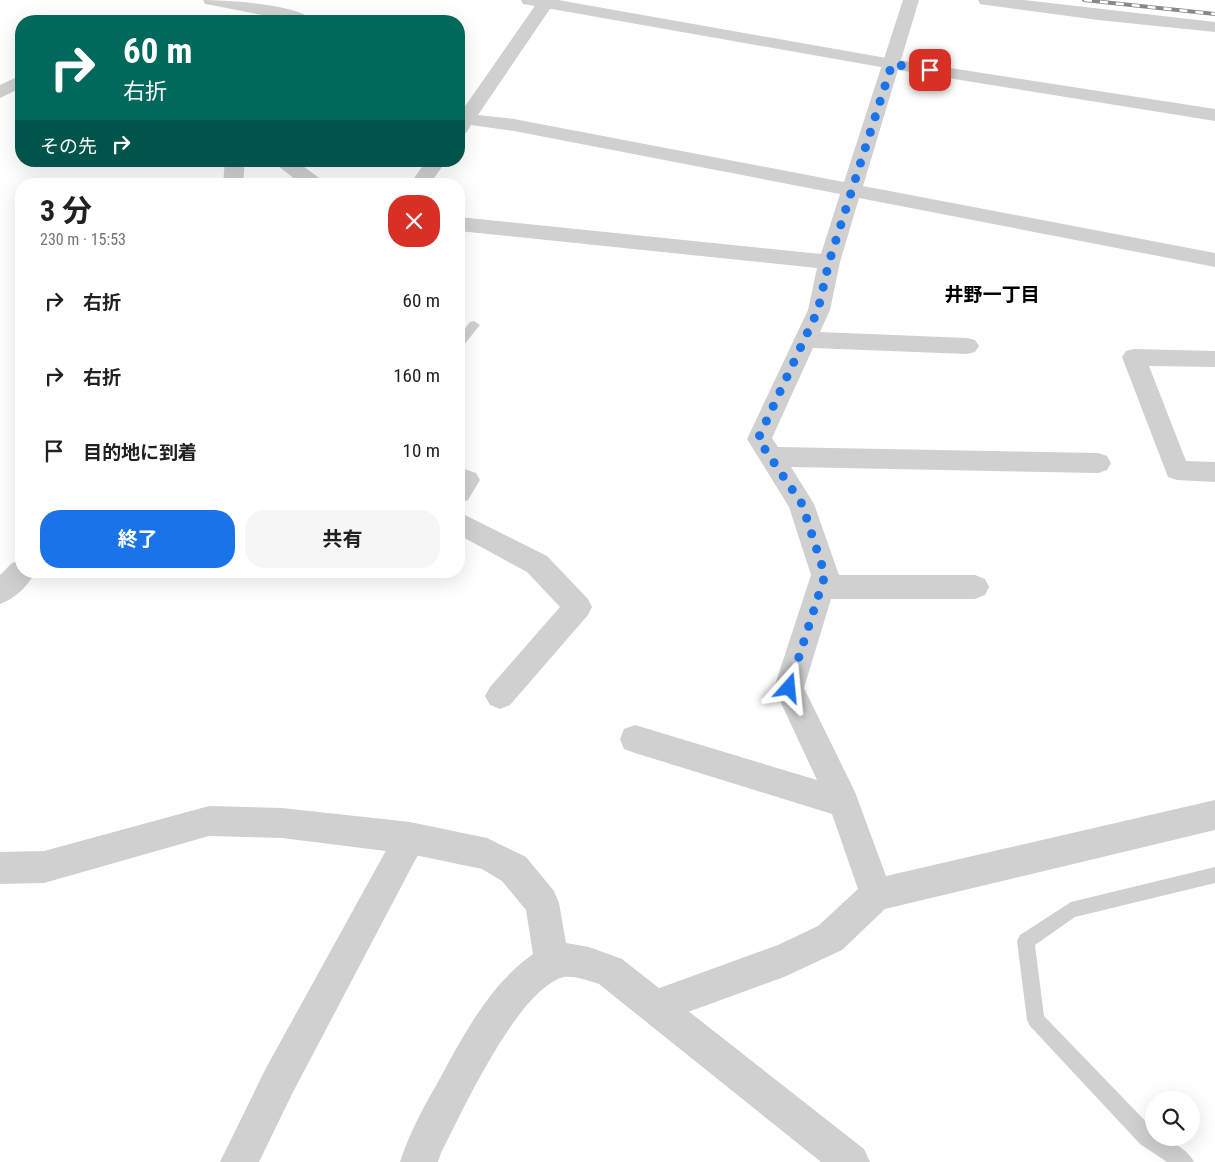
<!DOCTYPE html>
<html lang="ja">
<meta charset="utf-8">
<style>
body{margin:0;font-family:"Roboto Condensed","Noto Sans JP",sans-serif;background:#f6f6f6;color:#202124;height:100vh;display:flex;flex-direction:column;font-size:19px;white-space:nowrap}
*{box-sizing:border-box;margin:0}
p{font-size:16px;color:#757577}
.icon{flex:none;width:28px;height:28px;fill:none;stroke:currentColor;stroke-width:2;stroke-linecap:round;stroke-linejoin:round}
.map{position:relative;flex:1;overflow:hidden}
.side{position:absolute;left:15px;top:178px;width:450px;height:400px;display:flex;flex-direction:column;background:#fff;border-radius:20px;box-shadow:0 5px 20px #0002}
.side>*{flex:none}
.banner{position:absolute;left:15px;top:15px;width:450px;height:152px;border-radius:20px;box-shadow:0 5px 20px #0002;background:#00695c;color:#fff;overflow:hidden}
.buttons{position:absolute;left:1145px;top:1091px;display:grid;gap:10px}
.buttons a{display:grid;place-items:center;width:55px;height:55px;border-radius:50%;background:#fff;box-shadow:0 5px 20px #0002;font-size:25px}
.pin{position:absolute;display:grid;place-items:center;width:42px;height:42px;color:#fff;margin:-21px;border-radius:10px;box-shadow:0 2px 8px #0006}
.me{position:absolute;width:55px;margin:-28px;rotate:18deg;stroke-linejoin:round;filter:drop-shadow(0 0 4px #0008)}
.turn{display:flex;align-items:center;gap:18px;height:105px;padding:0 25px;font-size:22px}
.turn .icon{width:65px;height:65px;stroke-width:2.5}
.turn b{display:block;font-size:35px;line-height:42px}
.then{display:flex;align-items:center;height:48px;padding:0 25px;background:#0003;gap:10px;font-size:19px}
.round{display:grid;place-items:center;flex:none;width:52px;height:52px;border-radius:20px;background:#f6f6f6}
.summary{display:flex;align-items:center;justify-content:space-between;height:85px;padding:0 25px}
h1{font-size:30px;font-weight:700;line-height:38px}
.button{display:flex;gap:10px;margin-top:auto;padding:10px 25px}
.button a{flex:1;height:58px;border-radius:20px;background:#1a73e8;color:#fff;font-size:20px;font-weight:700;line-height:58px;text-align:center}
.button a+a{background:#f6f6f6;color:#202124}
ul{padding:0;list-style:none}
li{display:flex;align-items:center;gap:15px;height:75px;padding:0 25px}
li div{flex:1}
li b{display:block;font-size:19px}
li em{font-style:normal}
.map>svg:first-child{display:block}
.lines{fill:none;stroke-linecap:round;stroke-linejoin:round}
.service{fill:#d0d0d0;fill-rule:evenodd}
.minor{fill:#d0d0d0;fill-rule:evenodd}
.tertiary{fill:#d0d0d0;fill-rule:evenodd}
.rail-casing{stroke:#888;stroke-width:4}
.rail{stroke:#fff;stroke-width:2.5;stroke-dasharray:8;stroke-linecap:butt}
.route{stroke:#1a73e8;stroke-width:9;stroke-dasharray:0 16.2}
.labels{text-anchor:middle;stroke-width:5;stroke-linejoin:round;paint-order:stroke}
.neighbourhood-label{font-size:19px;font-weight:bold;fill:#000;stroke:#fff}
</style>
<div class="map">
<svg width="1215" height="1162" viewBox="0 0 1215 1162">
<rect width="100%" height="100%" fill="#fff"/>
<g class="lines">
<path class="service" d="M474,321l6,4 -17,21 -4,1v-11l11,-14z
M1215,867v16l-140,34 -40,28 9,71 110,114v8c14,0 34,11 40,24h-27l-27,-18 -110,-118 -3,-6 -10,-79 3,-6 51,-33z"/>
<path class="minor" d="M203,0c21,0 98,4 110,21h-20l-82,-16 -6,-1z
M539,0h17l-78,115 36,4 330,63 59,-182h16l-56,186 352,67v14l-356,-69 -19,64 -10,48 -10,22 147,6 8,2 4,6 -4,6 -8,2 -154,-6 -41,90 6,9 320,6 9,3 4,7 -4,7 -9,3 -307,-6 23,37 25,71h136l10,4 4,8 -4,8 -10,4h-144l-27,89 51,104 31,84 329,-76v30l-330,79 -43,41 -58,27 -129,47 -12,-6 -6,-12 6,-12 135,-49 40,-19 40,-37 -26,-75 -197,-61 -11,-4 -4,-10 4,-10 11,-4 182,55 -43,-92 37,-113 -22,-68 -42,-68 61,-129 9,-42 -358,-37v-14l362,37 19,-60 -326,-63 -43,-6 -5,8 -7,2v-23h2z
M978,0h46l191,22v10l-117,-12 -112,-15 -6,-1z
M21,75v13l-21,10v-13z
M225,161h20l-2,23h-20z
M272,161h24l26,19 3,4h-24z
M426,161h20l-16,23h-20z
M1134,349l81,2v16l-66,-1 37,95 29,1v20l-38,-2 -9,-3 -46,-120 4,-6z
M459,467l17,6 4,7 -12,20 -9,3z
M459,512l88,44 41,43 4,8 -4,8 -78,90 -10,4 -10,-4 -5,-9 5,-9 70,-80 -33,-35 -68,-37z
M21,560v11h15c-7,14 -21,28 -36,33v-29l12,-12z
M410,822l11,5 5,11 -5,11 -129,245 -33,68h-39l46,-94 133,-241z"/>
<path class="tertiary" d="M521,0h37l334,59 323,50v12l-323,-52 -363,-64 -6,-1z
M209,806l73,2 128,14 77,16 39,19 28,34 5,12 7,40 23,4 33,12 242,190 6,13h-49l-222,-178c-11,-3 -29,-11 -41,-5 -45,21 -94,129 -117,174l-3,9h-38c9,-28 23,-54 38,-80 25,-46 51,-97 95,-128l-7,-44 -24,-29 -20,-12 -72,-15 -128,-16 -73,-2 -165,47 -44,1v-32l44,-1z"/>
<defs>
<path id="rail" d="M1084,0l131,14"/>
</defs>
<use href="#rail" class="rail-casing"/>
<use href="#rail" class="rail"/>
</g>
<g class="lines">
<path class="route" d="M789,688l36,-113 -23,-71 -44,-65 60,-129 11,-48 63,-198 38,6"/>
</g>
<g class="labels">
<g class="neighbourhood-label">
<text x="992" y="301">井野一丁目</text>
</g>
</g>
</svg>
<div class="buttons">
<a><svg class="icon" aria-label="search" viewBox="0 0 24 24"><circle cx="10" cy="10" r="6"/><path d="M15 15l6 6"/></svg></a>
</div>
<div class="pin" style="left:930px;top:70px;background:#d93025"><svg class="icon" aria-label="arrive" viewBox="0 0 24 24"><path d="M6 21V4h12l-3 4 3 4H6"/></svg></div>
<svg class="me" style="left:789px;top:688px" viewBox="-20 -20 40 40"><path d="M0-17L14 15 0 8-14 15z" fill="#1a73e8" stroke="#fff" stroke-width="4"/></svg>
<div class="banner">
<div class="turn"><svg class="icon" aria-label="right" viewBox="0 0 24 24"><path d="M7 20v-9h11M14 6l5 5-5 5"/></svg><div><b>60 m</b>右折</div></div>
<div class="then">その先<svg class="icon" aria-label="right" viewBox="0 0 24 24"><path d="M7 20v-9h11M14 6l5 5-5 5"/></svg></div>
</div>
<section class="side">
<div class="summary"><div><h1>3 分</h1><p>230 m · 15:53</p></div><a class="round" style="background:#d93025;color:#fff"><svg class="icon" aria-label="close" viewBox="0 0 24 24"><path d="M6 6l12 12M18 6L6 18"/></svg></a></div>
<ul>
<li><svg class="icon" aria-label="right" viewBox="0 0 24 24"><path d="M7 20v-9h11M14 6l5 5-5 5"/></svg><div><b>右折</b></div><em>60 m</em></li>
<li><svg class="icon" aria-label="right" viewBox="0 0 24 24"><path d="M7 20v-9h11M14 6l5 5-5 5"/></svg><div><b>右折</b></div><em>160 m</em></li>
<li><svg class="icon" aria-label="arrive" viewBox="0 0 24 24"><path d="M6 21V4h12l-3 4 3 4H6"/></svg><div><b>目的地に到着</b></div><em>10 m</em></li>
</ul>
<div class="button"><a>終了</a><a>共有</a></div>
</section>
</div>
